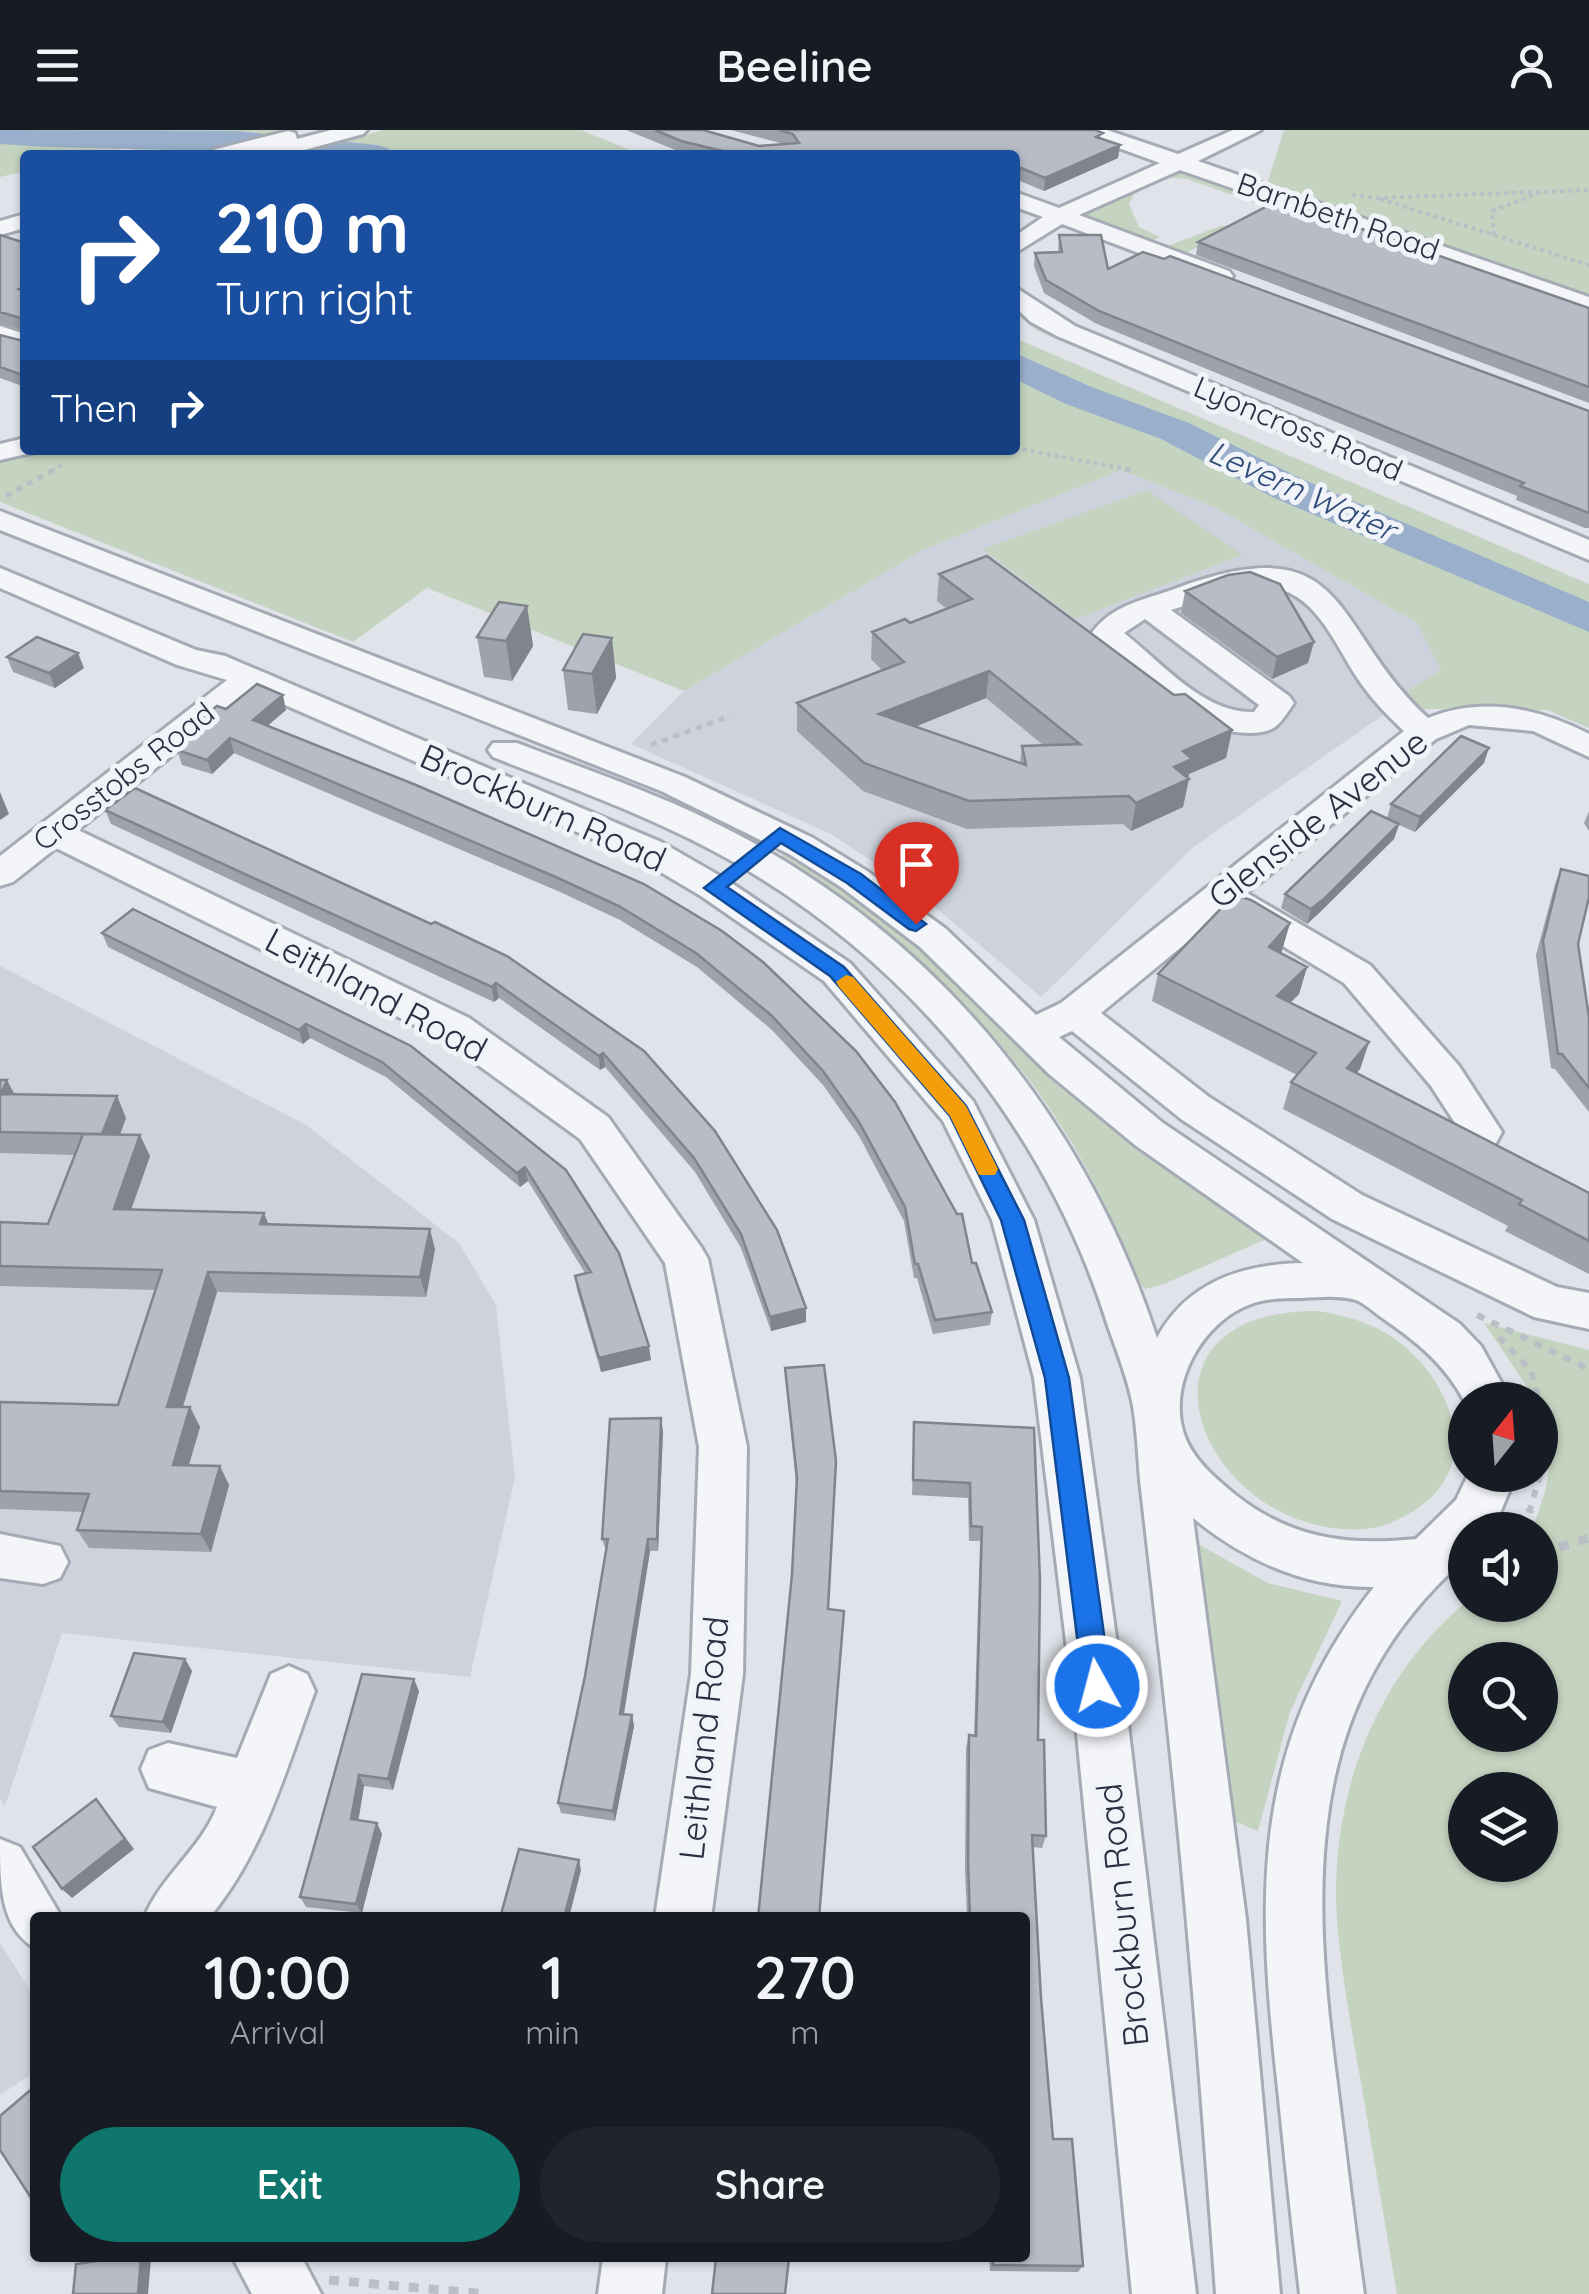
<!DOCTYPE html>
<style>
body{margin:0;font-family:Quicksand,sans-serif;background:#20242c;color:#f1f3f6;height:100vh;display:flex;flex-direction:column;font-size:38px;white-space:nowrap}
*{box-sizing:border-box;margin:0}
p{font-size:32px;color:#9ea1a6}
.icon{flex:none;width:55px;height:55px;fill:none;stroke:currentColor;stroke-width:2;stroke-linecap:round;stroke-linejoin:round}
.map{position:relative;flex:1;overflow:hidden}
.sheet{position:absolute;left:30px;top:1782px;width:1000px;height:350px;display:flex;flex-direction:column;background:#171b24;border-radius:10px;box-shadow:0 2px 8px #0004}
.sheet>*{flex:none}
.top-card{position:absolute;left:20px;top:20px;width:1000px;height:305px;border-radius:10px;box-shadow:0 2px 8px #0004;background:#1a4fa0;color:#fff;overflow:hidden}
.needle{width:65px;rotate:17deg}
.buttons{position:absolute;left:1448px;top:1252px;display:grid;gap:20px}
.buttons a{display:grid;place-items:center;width:110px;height:110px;border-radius:50%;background:#171b24;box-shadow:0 2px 8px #0004;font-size:50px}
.pin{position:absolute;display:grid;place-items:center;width:85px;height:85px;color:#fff;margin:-102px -42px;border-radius:50% 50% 50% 0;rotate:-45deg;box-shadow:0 0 10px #0007}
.pin .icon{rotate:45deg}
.me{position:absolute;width:110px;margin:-55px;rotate:353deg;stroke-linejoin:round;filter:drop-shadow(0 0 8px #0008)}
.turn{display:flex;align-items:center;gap:35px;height:210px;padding:0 30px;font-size:45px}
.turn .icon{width:130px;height:130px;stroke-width:2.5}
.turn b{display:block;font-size:70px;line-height:85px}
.then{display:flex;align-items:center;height:95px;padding:0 30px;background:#0003;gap:20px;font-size:38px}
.eta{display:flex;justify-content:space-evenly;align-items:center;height:170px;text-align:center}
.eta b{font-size:60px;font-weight:600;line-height:70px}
.action{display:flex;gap:20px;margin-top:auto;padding:20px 30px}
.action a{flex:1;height:115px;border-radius:60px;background:#0f766e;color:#fff;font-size:40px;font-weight:600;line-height:115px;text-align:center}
.action a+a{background:#20242c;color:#f1f3f6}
header{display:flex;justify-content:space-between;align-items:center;height:130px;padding:0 30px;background:#171b24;font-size:45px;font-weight:600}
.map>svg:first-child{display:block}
.built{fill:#ced2dc}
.green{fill:#c5d4c1;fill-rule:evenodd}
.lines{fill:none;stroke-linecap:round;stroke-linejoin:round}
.river{fill:#9aafcb;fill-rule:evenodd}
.minor-casing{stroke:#a5aab4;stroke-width:6}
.path-far3{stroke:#babec5;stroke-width:4;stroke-dasharray:4 4;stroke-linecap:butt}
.path-far2{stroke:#babec5;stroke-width:5;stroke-dasharray:6 6;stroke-linecap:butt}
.path-far1{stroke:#babec5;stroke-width:6;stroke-dasharray:8 8;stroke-linecap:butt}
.path{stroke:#babec5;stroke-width:9;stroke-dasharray:10 10;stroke-linecap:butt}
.minor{fill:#f3f5f8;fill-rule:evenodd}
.wall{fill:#9da2ab;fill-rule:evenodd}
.shaded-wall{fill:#80848b}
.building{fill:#b7bcc7;stroke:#80848b;stroke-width:2.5;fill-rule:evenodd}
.route{fill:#1a73e8;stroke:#114b97;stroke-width:2.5}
.slow{fill:#f59e0b}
.labels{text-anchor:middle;stroke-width:10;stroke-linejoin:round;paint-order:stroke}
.far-street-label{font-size:30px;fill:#283042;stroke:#f0f3f7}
.far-water-label{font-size:32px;font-style:italic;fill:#304c78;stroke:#f0f3f7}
.street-label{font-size:35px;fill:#283042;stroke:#f0f3f7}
</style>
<header><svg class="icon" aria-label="menu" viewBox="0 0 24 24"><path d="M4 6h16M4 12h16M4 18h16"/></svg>Beeline<svg class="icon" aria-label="person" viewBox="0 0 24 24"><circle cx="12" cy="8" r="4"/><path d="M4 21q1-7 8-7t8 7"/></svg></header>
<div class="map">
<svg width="1589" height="2164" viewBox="0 0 1589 2164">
<rect width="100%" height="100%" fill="#e0e3ea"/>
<path class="built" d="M1121,340l95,38 255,146 -279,194 -151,149 -127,-108 -83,-55 -200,-90 53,-53 239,-141z
M0,836l306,159 153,118 37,62 19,172 -45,200 -408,-44 -57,173 -5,-7z
M0,1813l35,55v74l-35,23z"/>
<path class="green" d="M0,0h292l-90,25h-49l-28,-7 -30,7h-70v16l-25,6z
M383,0h198l61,25h-347z
M1284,0h305v170l-323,-113z
M1175,41l10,1 121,42 -74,15 -48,25 -19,-7 55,-21 12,-1 35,-18 -80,-28 -24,-2 -26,12 -8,15 10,23 21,10 -9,4 -66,-25 -2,-3z
M1015,174l237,113 -5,2 -209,-88 -23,-18z
M1015,208l574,246v144l-42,-18 -141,-1 -12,-11 47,-27 -24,-48 -201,-115 -95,-38 -198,80 -239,141 -257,-103 -74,54 -353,-140v-43l41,-9h974z
M1147,360l96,65 -168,64 -92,-70z
M789,721l98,67 384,319 -107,47 -19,5 -9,-9c-65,-186 -192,-318 -357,-422z
M1317,1181c25,4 50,10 72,24 57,36 97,122 33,170 -16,12 -36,22 -56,24 -162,12 -257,-218 -49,-218z
M1484,1193l105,27v944h-192c-12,-70 -24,-141 -36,-211 -9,-50 -18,-101 -23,-151 -12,-123 32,-250 127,-329l75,2v-75h-9c14,-31 23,-63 16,-98 -2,-11 -7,-20 -7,-32h-4zM1465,1530h75v75h-75zM1465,1660h75v75h-75z
M1196,1413l72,40 74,18 -52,111 -32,119 -27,-11z"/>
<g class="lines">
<path class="river" d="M0,0l237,1 140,14 11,3 5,7 -346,-8 -47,-3z
M1015,223l79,35 95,35 113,56 287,123v30l-317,-135 -111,-58 -95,-35 -51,-25z"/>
<defs>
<path id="minor" d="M331,0h36l-4,4 -77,21h-76l3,-5 75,-19 7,2 2,6z
M1076,0h31l71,24 55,-24h28l-63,31 391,136v15l-409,-142 -101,45 150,56 4,5 -4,5h-16l-151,-57 -47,29v-17l28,-19 -28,-10v-15l44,16 101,-45 -80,-29z
M25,84v14l-25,7v-14z
M1015,157l60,39 514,214v20l-532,-224 -26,-14 -16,-15z
M0,196l25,8v17l-25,-8z
M25,308v12l10,2 -35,8v-16z
M0,381l685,266 128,61 54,33 79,58 90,86 25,-12 343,-272c-17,-16 -33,-32 -46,-52 -27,-41 -46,-97 -104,-92 -29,2 -55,15 -83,23l118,86 5,7c-5,7 -12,19 -19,24 -19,13 -65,2 -83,-8 -34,-20 -65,-53 -96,-78l-5,-7c21,-30 54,-34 86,-46 175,-64 152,39 251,130 55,-22 110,-10 161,16v23l-56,-26 -64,-6 -33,14 -189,154 123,72 89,101 43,66 -6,11 -14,4 -14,-4 -37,-57 -87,-103 -119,-72 -124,102 108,84 153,98 195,92 32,6v36l-55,-12 -202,-98 -151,-100 -109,-88 -13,6 104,86 297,201 21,22 30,54 -46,2c-21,-39 -48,-60 -84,-85 -7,-5 -17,-14 -25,-17 -15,-5 -38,-3 -53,-2 -17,0 -36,0 -52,6 -48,17 -84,80 -67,130 8,25 33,46 53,62 55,43 111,50 179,43l40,-39 12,-25h48l-21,50 -4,5h-26v29c-163,143 -154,327 -128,525 9,70 17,140 27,210h-64c-8,-68 -15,-137 -22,-205 -21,-190 -29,-343 96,-502 -69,1 -128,-26 -181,-69l53,401 34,375h-64c-15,-211 -31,-419 -55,-630 -7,-61 -14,-123 -21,-184 -2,-25 -3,-50 -7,-74 -5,-27 -16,-54 -25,-80 -62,-198 -196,-362 -376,-465 -76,-43 -158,-72 -239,-104l-5,-7 5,-7h24c73,28 148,53 218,90 205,108 350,286 422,505 30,-56 85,-74 146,-75l-168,-118 -86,-71 -129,-127 -79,-60 -52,-33 -128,-63 -661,-261zM1145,489l114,86 -5,7c-50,2 -93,-50 -130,-79z
M0,438l196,82 29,6 436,186 66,38 123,83 123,138 61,119 46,158 48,346 68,570h-64l-56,-570 -42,-346 -42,-158 -49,-99 -119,-140 -123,-85 -64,-38 -384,-167 -175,139 391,188 139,99 93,130 7,12 39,188 -4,227 -32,244h-56l36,-244 8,-227 -34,-184 -85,-124 -139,-101 -385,-190 -43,34 -13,4v-30l227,-176 -50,-15 -177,-77z
M0,1404l60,12 8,16 -8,16 -17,6 -43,-6z
M289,1536l18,8 8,17c-29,78 -51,161 -106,227h-65c17,-42 57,-69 73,-111l-68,-19 -8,-19 8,-19 19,-7 69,15 34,-84z
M0,1709l20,8 42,71h-27v30c-35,-20 -35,-64 -35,-109z
M233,2128h69l19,36h-69z
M603,2128h63l-4,36h-64z"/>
</defs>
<use href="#minor" class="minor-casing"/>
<path class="path-far3" d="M1352,65l24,3 213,-8
M1380,69l209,66
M1494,105l-2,-24 47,-18
M1015,318l116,22
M51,341l11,-6"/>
<path class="path-far2" d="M1125,339l6,1
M6,366l49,-27
M651,615l79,-29"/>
<path class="path-far1" d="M1477,1185l112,54
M1499,1207l32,34 8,29
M1529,1383l17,-59 -6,-49"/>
<path class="path" d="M1522,1400l8,-20
M1540,1423l49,-15
M329,2150l159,14"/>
<use href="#minor" class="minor"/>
</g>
<path class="wall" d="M626,0h77l56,16 25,-2 -53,-14h364l7,9 18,6 -2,13 -74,33 -24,-10 -5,-26h-327z
M0,105l25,8v144l-25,-9v-43l23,6v-11l-23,-6z
M1059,105l49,34 481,142v117h-4l-69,-28 1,-4 -420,-172 -53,-31 -10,-27 1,-13 23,-1z
M1198,112l391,66v95l-393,-148z
M939,444l235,121 58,35 -6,28 -37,16 -6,33 -52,24 -8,-7 -156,5 -104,-38 -66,-60v-28l85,-33 -11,-11 1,-27 38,-9 37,-14 -10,-8zM986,568l57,47 -21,1 -2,17 -105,-36z
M1185,461l123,72 -36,16 -91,-66z
M527,476l6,40 -21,35 -28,-4 -7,-40z
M612,508l4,40 -19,36 -29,-4 -5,-40z
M7,527l77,11 -29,20 -42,-16z
M226,579l60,1 -19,16 455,205 250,332 20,49 -2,13 -57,9 -16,-56h-3l-10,-57 -45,-85 -36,-51 -51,-55 -75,-63 -77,-47 -60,-28 -326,-139 -22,21 -30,-9 -5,-15 20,-18 -3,-8z
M1484,633l-69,69 -16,-7 -5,14 -75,74 -12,11 -26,-16 4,-14 102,-76 4,-14z
M135,658l509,263 162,257v14l-35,9 -30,-83 -46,-76 -90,-105 -5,3 -101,-72 -5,4 -383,-178 -6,-14z
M1589,681v20l-5,-8z
M1561,739l17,75 11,73v95l-34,-43 -4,-1 -15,-113 19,-71z
M133,779l433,261 85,190 -50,12 -24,-82 -2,-14 10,-3 -57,-92 -8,6 -134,-110 -76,-39 -7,6 -195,-97 -6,-14z
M1290,793l-10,30 27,14 -8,27 -9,9 79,39 -9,27 -4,4 233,120v81l-84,-43 3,-5 -225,-117 8,-27 6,-7 -145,-74 6,-27z
M0,950l15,14 102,2 9,22 -6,17 30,21 -19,53 137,16 167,24 -9,48 -209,-5 -34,115h7l10,20 -11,38 40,20 -18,67 -122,-4 -12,-18 6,-18 -83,-3v-107l118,3 38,-115 -156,-4v-64l48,2 27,-69 -75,-2z
M785,1238l44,241 -10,309 -23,-433z
M914,1292l120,6 4,312 8,96 -4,12 -10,-1 9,151 12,141 30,127 -5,6 -88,-1 -1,-13h36v-340h-58l-2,-47 1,-123 3,-13 5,1 6,-195h-11l-1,-43 -56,-3z
M663,1301l-5,120h-8l-26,163 8,1 2,11 -19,95 -54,-8 -3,-10 27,-127 21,-125 -4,-12z
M185,1529l7,12 -21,62 -52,-6 -8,-11z
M362,1544l57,17 -26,99 -29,-4 -6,34 24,14 -20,79 -56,-6 -6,-10z"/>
<path class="shaded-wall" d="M1120,15l-2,13 -74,33 1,-13z
M1021,38l-1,13 -5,4v-13z
M527,476l6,40 -21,35 -6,-40z
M612,508l4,40 -19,36 -5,-40z
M1314,512l-6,21 -36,16 5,-22z
M78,523l6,15 -29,20 -6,-15z
M989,541l-3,27 -109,44 2,-28z
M283,565l3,15 -29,25 -4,-15z
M1232,600l-6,28 -37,16 -1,6 1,-1 -6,28 -52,24 5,-28 47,-52z
M230,608l4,15 -22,21 -5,-14z
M1489,618l-5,15 -69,69 5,-15z
M0,662l9,22 -9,6z
M1399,694l-5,15 -75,74 -12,11 4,-15z
M1290,793l-8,28 -21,23 8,-27z
M1307,837l-8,27 -30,30 8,-28z
M496,853l3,15 -5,4 -2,-15z
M306,894l4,14 -7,6 -4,-14z
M1369,912l-9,27 -22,26 9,-27z
M603,923l2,14 -5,3 -1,-14z
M7,950l11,21 -17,-7z
M117,966l9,22 -14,37 -10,-21z
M140,1005l10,21 -26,74 -10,-21z
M525,1037l3,14 -8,6 -3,-14z
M264,1083l8,20 -12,-9z
M430,1099l5,20 -9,48 -6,-20z
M208,1142l9,20 -40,134 -10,-19z
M806,1178v14l-35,9 -1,-14z
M649,1216l2,14 -50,12 -2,-14z
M190,1277l10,20 -17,57 -10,-19z
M661,1288l2,13 -5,120 -1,-12z
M220,1336l9,19 -18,67 -10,-18z
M648,1409l2,12 -28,174 -2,-11z
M185,1529l7,12 -21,62 -8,-11z
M414,1549l5,12 -26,99 -5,-11z
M632,1585l2,11 -19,95 -2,-10z
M359,1645l5,11 -7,43 -6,-10z
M96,1669l38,50 -62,49 -10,-9z
M377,1693l5,11 -20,79 -6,-9z
M579,1730l2,10 -12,48h-5z
M141,2128l10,1 -3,35h-10z"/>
<path class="building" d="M655,0h48l56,16 40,-3 -6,-9 -14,-4h316l8,3 -7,4 24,8 -75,33 -24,-10 -6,4v-17h-276l-58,-14z
M1279,70l310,108v79l-391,-145z
M0,105l25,8v43l-6,3 6,2v85l-25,-9v-32l23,6 1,-22 -24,-7z
M1059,105h42l7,34 35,-17 21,7 6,-3 419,155v102l-69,-27 4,-3 -425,-172 -53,-31 -11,-27 27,-1z
M987,426l187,139 11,-1 47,36 -49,21 9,8 -18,8 15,12 -53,24 -7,-7 -160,5 -105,-38 -67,-60 107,-41 -32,-30 33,-13 5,4 62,-24 -33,-25zM989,541l91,73 -58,2 4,19 -147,-51z
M1250,442l30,12 34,58 -37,15 -92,-66 43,-16z
M499,472l28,4 -21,35 -29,-4z
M583,504l29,4 -20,36 -29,-4z
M37,507l41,16 -29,20 -42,-16z
M257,554l26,11 -30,25 163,65 228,99 78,47 41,31 93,89 39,51 62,112h5l10,49h4l16,49 -57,8 -17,-56h-3l-10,-57 -46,-85 -36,-51 -51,-55 -76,-63 -77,-47 -61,-28 -328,-140 -23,22 -30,-10 25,-23 -8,-3 23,-18 9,3z
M1461,606l28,12 -69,69 -29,-13z
M135,658l296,136 4,-2 72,34 137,95 71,80 62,99 29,78 -36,9 -29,-83 -47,-76 -91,-105 -4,3 -103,-73 -4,4 -387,-177z
M1371,681l28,13 -75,75 -13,10 -26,-15z
M1561,739l28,7v21l-11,47 11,73v71l-27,-34h-4l-15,-113z
M1234,765l17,5 39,23 -21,24 38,20 -30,29 92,46 -22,26 242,125v48l-70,-37 3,-4 -231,-118 25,-29 -158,-79z
M133,779l278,137 155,124 53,83 30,93 -50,12 -24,-82 16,-4 -66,-105 -8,6 -135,-111 -76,-38 -7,6 -197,-97z
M0,950h7l-6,14 116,2 -15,38 -102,-2z
M83,1004l57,1 -26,74 150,4 -4,11 170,5 -10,48 -212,-5 -41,135h23l-17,58 47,1 -19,68 -124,-4 12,-36 -89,-3v-89l118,3 44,-135 -162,-4v-44l48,2z
M824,1235l12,96 -8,148 16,2 -25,307h-61l34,-344 5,-97 -12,-109z
M661,1288l-4,121h-9l-28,175 12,1 -19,96 -55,-8 27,-127 23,-137h-6l8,-120z
M914,1292l120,6 6,153 -2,159h6l2,96 -14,-1 9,163 12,141h19l11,127 -90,-1v-7h32v-340h-55l-2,-58 1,-125 7,1 6,-209 -11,-1 -1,-43 -57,-3z
M134,1523l51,6 -22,63 -52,-6z
M362,1544l52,5 -26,100 -29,-4 -8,44 26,4 -21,81 -56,-7z
M96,1669l29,40 -63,50 -29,-42z
M519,1719l60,11 -15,58h-64z
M34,1957l1,1v116l-35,-54v-34z
M118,2128h23l-3,36h-65l3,-30z
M716,2128h73l-4,36h-73z"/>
<path class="route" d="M780,698l81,46 65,50 -10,7 -7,-2 -62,-46 -66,-40 -54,44 117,80 122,139 58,114 45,158 42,308 -4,9 -10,4 -10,-4 -4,-9 -38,-308 -44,-158 -51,-104 -120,-140 -126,-88z"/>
<path class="slow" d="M846,845l7,2 113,129 32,63 -3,6h-16l-29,-59 -111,-129 -3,-5z"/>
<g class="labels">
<g class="far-street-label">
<text transform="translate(1338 87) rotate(19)" y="10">Barnbeth Road</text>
<text transform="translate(1298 299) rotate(23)" y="10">Lyoncross Road</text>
<text transform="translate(124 647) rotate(-38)" y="10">Crosstobs Road</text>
</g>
<g class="far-water-label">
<text transform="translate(1302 361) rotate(24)" y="11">Levern Water</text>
</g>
<g class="street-label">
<text transform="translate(543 678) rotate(24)" y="12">Brockburn Road</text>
<text transform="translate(1318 689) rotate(-38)" y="12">Glenside Avenue</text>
<text transform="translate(376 865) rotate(28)" y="12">Leithland Road</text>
<text transform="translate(704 1608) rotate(-84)" y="12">Leithland Road</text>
<text transform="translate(1123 1785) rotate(-96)" y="12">Brockburn Road</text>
</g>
</g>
</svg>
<div class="buttons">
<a><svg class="needle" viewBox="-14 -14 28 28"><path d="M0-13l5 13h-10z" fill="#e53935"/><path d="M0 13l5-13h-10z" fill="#9ea1a6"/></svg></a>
<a><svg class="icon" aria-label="sound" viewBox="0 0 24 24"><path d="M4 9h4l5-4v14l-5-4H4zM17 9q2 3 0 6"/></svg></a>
<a><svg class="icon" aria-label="search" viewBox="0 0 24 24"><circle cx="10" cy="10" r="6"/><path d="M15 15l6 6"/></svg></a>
<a><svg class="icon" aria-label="layers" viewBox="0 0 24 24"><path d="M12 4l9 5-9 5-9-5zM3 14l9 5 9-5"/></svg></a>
</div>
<div class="pin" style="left:916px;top:794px;background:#d93025"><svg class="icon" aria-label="arrive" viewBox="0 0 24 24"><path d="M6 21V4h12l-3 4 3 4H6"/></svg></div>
<svg class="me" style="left:1097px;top:1556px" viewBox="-20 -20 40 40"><circle r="17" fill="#1a73e8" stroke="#fff" stroke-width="3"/><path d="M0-11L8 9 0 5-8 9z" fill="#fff"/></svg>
<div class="top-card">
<div class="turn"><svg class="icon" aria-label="right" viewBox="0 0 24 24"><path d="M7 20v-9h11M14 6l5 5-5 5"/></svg><div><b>210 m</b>Turn right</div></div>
<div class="then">Then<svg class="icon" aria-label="right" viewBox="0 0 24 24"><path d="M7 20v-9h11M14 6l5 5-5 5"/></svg></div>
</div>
<section class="sheet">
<div class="eta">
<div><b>10:00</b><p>Arrival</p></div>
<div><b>1</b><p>min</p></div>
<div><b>270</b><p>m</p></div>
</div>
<div class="action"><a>Exit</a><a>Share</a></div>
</section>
</div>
